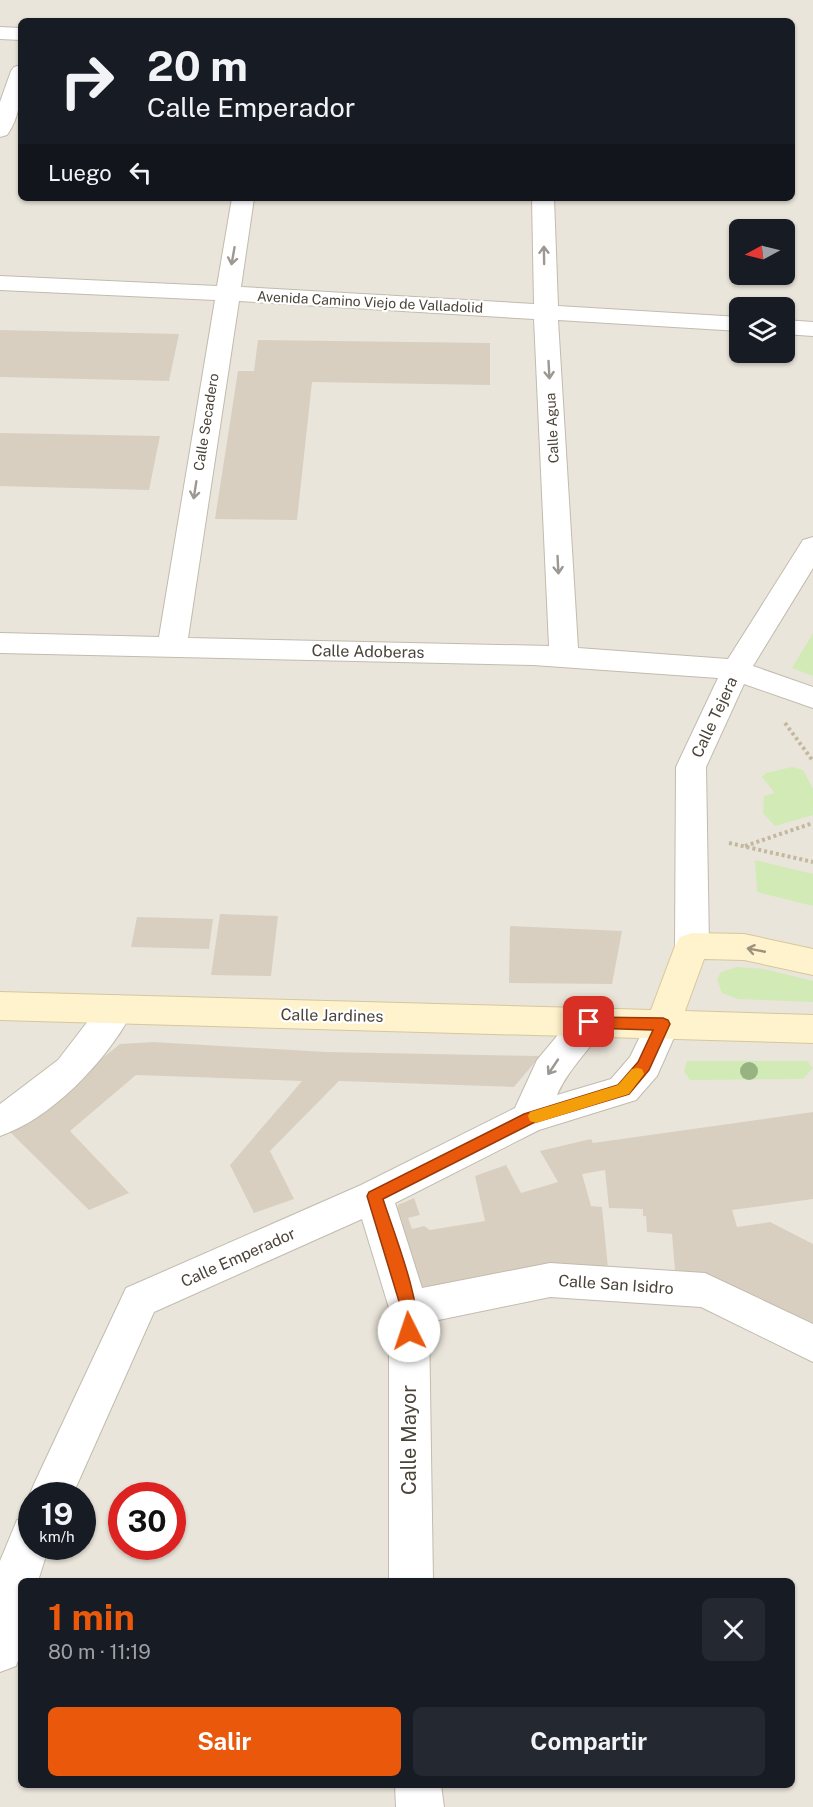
<!DOCTYPE html>
<html lang="es">
<meta charset="utf-8">
<style>
body{margin:0;font-family:"Public Sans",sans-serif;background:#242831;color:#f1f3f6;height:100vh;display:flex;flex-direction:column;font-size:22px;white-space:nowrap}
*{box-sizing:border-box;margin:0}
p{font-size:20px;color:#9ea1a6}
.icon{flex:none;width:33px;height:33px;fill:none;stroke:currentColor;stroke-width:2;stroke-linecap:round;stroke-linejoin:round}
.map{position:relative;flex:1;overflow:hidden}
.panel{position:absolute;left:18px;top:1578px;width:777px;height:210px;display:flex;flex-direction:column;background:#171b24;border-radius:9px;box-shadow:0 2px 4px #0004}
.panel>*{flex:none}
.guide{position:absolute;left:18px;top:18px;width:777px;height:183px;border-radius:9px;box-shadow:0 2px 4px #0004;background:#171b24;color:#f1f3f6;overflow:hidden}
.needle{width:39px;rotate:263deg}
.tools{position:absolute;left:729px;top:219px;display:grid;gap:12px}
.tools a{display:grid;place-items:center;width:66px;height:66px;border-radius:9px;background:#171b24;box-shadow:0 2px 4px #0004;font-size:30px}
.speed{position:absolute;left:18px;top:1482px;display:flex;gap:12px;font-size:30px;font-weight:700;text-align:center}
.speed>*{display:grid;place-content:center;width:78px;height:78px;border-radius:50%;background:#171b24;box-shadow:0 2px 4px #0004;line-height:1}
.speed small{font-size:15px;font-weight:400}
.speed .limit{border:9px solid #d22;background:#fff;color:#111}
.pin{position:absolute;display:grid;place-items:center;width:51px;height:51px;color:#fff;margin:-26px;border-radius:12px;box-shadow:0 3px 9px #0006}
.me{position:absolute;width:66px;margin:-33px;rotate:356deg;stroke-linejoin:round;filter:drop-shadow(0 0 4px #0008)}
.turn{display:flex;align-items:center;gap:21px;height:126px;padding:0 30px;font-size:27px}
.turn .icon{width:78px;height:78px;stroke-width:2.5}
.turn b{display:block;font-size:42px;line-height:51px}
.then{display:flex;align-items:center;height:57px;padding:0 30px;background:#0003;gap:12px;font-size:22px}
.round{display:grid;place-items:center;flex:none;width:63px;height:63px;border-radius:9px;background:#242831}
.summary{display:flex;align-items:center;justify-content:space-between;height:102px;padding:0 30px}
h1{font-size:36px;font-weight:700;line-height:45px;color:#ea580c}
.action{display:flex;gap:12px;margin-top:auto;padding:12px 30px}
.action a{flex:1;height:69px;border-radius:9px;background:#ea580c;color:#fff;font-size:24px;font-weight:700;line-height:69px;text-align:center}
.action a+a{background:#242831;color:#f1f3f6}
.map>svg:first-child{display:block}
.residential{fill:#eae5da;fill-rule:evenodd}
.green{fill:#d2eab5}
.building{fill:#d8cfc1}
.lines{fill:none;stroke-linecap:round;stroke-linejoin:round}
.street-casing{stroke:#c2bbae;stroke-width:2}
.secondary-casing{stroke:#d6c79b;stroke-width:2}
.path{stroke:#c4b79f;stroke-width:4;stroke-dasharray:3 3;stroke-linecap:butt}
.street{fill:#fff;fill-rule:evenodd}
.secondary{fill:#fff3cd;fill-rule:evenodd}
.tree{fill:#97b381}
.oneway{stroke:#9c9892}
.oneway2{stroke:#9c937c}
.route{fill:#ea580c;stroke:#983908;stroke-width:1.5}
.slow{fill:#f59e0b}
.labels{text-anchor:middle;stroke-width:4.5;stroke-linejoin:round;paint-order:stroke}
.far-street-label{font-size:14px;fill:#4b4439;stroke:#fff}
.street-label{font-size:16px;fill:#4b4439;stroke:#fff}
.near-street-label{font-size:20px;fill:#4b4439;stroke:#fff}
</style>
<div class="map">
<svg width="813" height="1807" viewBox="0 0 813 1807">
<rect width="100%" height="100%" fill="#f6f3ec"/>
<path class="residential" d="M0,0h813v1807h-813zM21,21h771v177h-771zM740,230h44v44h-44zM740,308h44v44h-44zM32,1496h50v50h-50zM122,1496h50v50h-50zM21,1581h771v204h-771z"/>
<path class="green" d="M813,633v43l-21,-8z
M792,767l11,3 10,19v26l-38,11 -12,-13 1,-17 11,-3 -13,-16 4,-4z
M755,860l58,14v32l-56,-14z
M737,967l27,2 49,12v21l-75,-3 -16,-6 -5,-14 4,-7z
M687,1061h120l6,7 -10,11 -113,1 -6,-9z"/>
<path class="building" d="M0,330l179,4 -10,47 -169,-4z
M258,340l232,3v42l-178,-3 -15,138 -82,-1 23,-148h16z
M0,433l160,3 -11,54 -149,-4z
M220,914l58,2 -7,60 -60,-1z
M137,917l76,2 -4,30 -78,-2z
M510,926l112,5 -10,53 -103,-1z
M153,1042l173,10 214,4 -26,31 -175,-6 -69,70 24,48 -40,14 -24,-48 72,-84 -166,-6 -66,56 59,62 -40,17 -79,-78 110,-88z
M813,1112v87l-81,11 5,17 33,-5 43,22v86l-97,-51 -41,-9 -3,-36 -25,-2 -1,-16h-3v-7l-34,-1 -4,-38 -23,4 9,32 11,1 6,61 -188,23 -23,-82 1,-4 16,-7 6,17 -12,3 4,11 12,-3 6,4 55,-9 -10,-45 31,-11 15,28 37,-11 -18,-31 51,-12 2,4z"/>
<g class="lines">
<defs>
<path id="street" d="M0,27l21,1v12l-21,-1z
M21,65c0,24 1,50 -14,70l-7,2v-35l11,-31 3,-4z
M232,198h22l-13,89 293,17 -2,-106h22l4,108 182,11v14l-182,-11 20,328 150,11 75,-119 10,-3v31l-60,98 60,21v21l-69,-24 -38,83 3,179 -5,9 -12,4 -12,-4 -5,-9 1,-179 42,-89 -185,-13 -533,-12v-20l159,4 56,-337 -215,-10v-14l217,10zM239,301l295,18 15,327 -361,-8z
M784,320l29,2v14l-29,-2z
M117,995l12,4 5,10c-25,49 -81,109 -134,127v-32l58,-44 47,-61z
M589,1008l12,4 5,10c-13,26 -37,45 -49,73l54,-16 19,-22 21,-43 12,-4 12,4 5,10 -23,52 -21,24 -97,30 -144,73 27,85 128,-25 155,10 108,51v38l-112,-55 -151,-10 -121,25 4,259h-44v-273l-27,-89 -208,93 -82,184h-40v6l-3,-6 6,-14 91,-194 235,-103 154,-77 22,-48 40,-48z
M32,1514v32h17l-11,35h-17v72l-5,13 -16,6v-111l17,-41z
M395,1785h46l3,22h-48z"/>
<path id="secondary" d="M692,933l52,1 69,15v26l-69,-15 -40,-1 -19,52 128,4v28l-813,-23v-28l651,18 24,-64 5,-9z"/>
</defs>
<use href="#street" class="street-casing"/>
<use href="#secondary" class="secondary-casing"/>
<path class="path" d="M785,723l28,38
M729,843l84,19
M745,846l68,-23"/>
<use href="#street" class="street"/>
<use href="#secondary" class="secondary"/>
</g>
<circle class="tree" cx="749" cy="1071" r="9"/>
<defs><path id="oneway-shaft" d="M-6 0H5M1.5-3L5.5 0L1.5 3" fill="none" stroke-width="1.6" stroke-linecap="round" stroke-linejoin="round" transform="scale(1.5)"/></defs>
<g class="oneway">
<use href="#oneway-shaft" transform="translate(544 255) rotate(-91)"/>
<use href="#oneway-shaft" transform="translate(233 256) rotate(100)"/>
<use href="#oneway-shaft" transform="translate(549 370) rotate(87)"/>
<use href="#oneway-shaft" transform="translate(195 490) rotate(99)"/>
<use href="#oneway-shaft" transform="translate(558 565) rotate(87)"/>
<use href="#oneway-shaft" transform="translate(553 1067) rotate(124)"/>
</g>
<use class="oneway2" href="#oneway-shaft" transform="translate(756 950) rotate(-169)"/>
<path class="route" d="M589,1017l74,1 5,2 2,4 -21,46 -20,24 -96,29 -150,76c9,29 43,113 32,138l-6,2 -5,-2 -3,-6v-23l-34,-112 2,-4 155,-78 94,-29 20,-23 15,-32 -64,-2 -5,-2 -2,-4 2,-4z"/>
<path class="slow" d="M637,1068l5,1 2,5 -15,20 -93,29 -6,-2 -2,-5 2,-4 88,-27 14,-16z"/>
<g class="labels">
<g class="far-street-label">
<text transform="translate(370 302) rotate(3)" y="5">Avenida Camino Viejo de Valladolid</text>
<text transform="translate(206 422) rotate(-81)" y="5">Calle Secadero</text>
<text transform="translate(552 428) rotate(-93)" y="5">Calle Agua</text>
</g>
<g class="street-label">
<text transform="translate(368 651) rotate(1)" y="6">Calle Adoberas</text>
<text transform="translate(714 717) rotate(-65)" y="6">Calle Tejera</text>
<text transform="translate(332 1015) rotate(1)" y="6">Calle Jardines</text>
<text transform="translate(238 1257) rotate(-24)" y="6">Calle Emperador</text>
<text transform="translate(616 1284) rotate(4)" y="6">Calle San Isidro</text>
</g>
<g class="near-street-label">
<text transform="translate(409 1440) rotate(-90)" y="7">Calle Mayor</text>
</g>
</g>
</svg>
<div class="tools">
<a><svg class="needle" viewBox="-14 -14 28 28"><path d="M0-13l5 13h-10z" fill="#e53935"/><path d="M0 13l5-13h-10z" fill="#9ea1a6"/></svg></a>
<a><svg class="icon" aria-label="layers" viewBox="0 0 24 24"><path d="M12 4l9 5-9 5-9-5zM3 14l9 5 9-5"/></svg></a>
</div>
<div class="speed"><div>19<small>km/h</small></div><div class="limit">30</div></div>
<div class="pin" style="left:589px;top:1022px;background:#d93025"><svg class="icon" aria-label="arrive" viewBox="0 0 24 24"><path d="M6 21V4h12l-3 4 3 4H6"/></svg></div>
<svg class="me" style="left:409px;top:1331px" viewBox="-20 -20 40 40"><circle r="19" fill="#fff"/><path d="M0-13L10 11 0 6-10 11z" fill="#ea580c"/></svg>
<div class="guide">
<div class="turn"><svg class="icon" aria-label="right" viewBox="0 0 24 24"><path d="M7 20v-9h11M14 6l5 5-5 5"/></svg><div><b>20 m</b>Calle Emperador</div></div>
<div class="then">Luego<svg class="icon" aria-label="left" viewBox="0 0 24 24"><path d="M17 20v-9H6M10 6l-5 5 5 5"/></svg></div>
</div>
<section class="panel">
<div class="summary"><div><h1>1 min</h1><p>80 m · 11:19</p></div><a class="round"><svg class="icon" aria-label="close" viewBox="0 0 24 24"><path d="M6 6l12 12M18 6L6 18"/></svg></a></div>
<div class="action"><a>Salir</a><a>Compartir</a></div>
</section>
</div>
